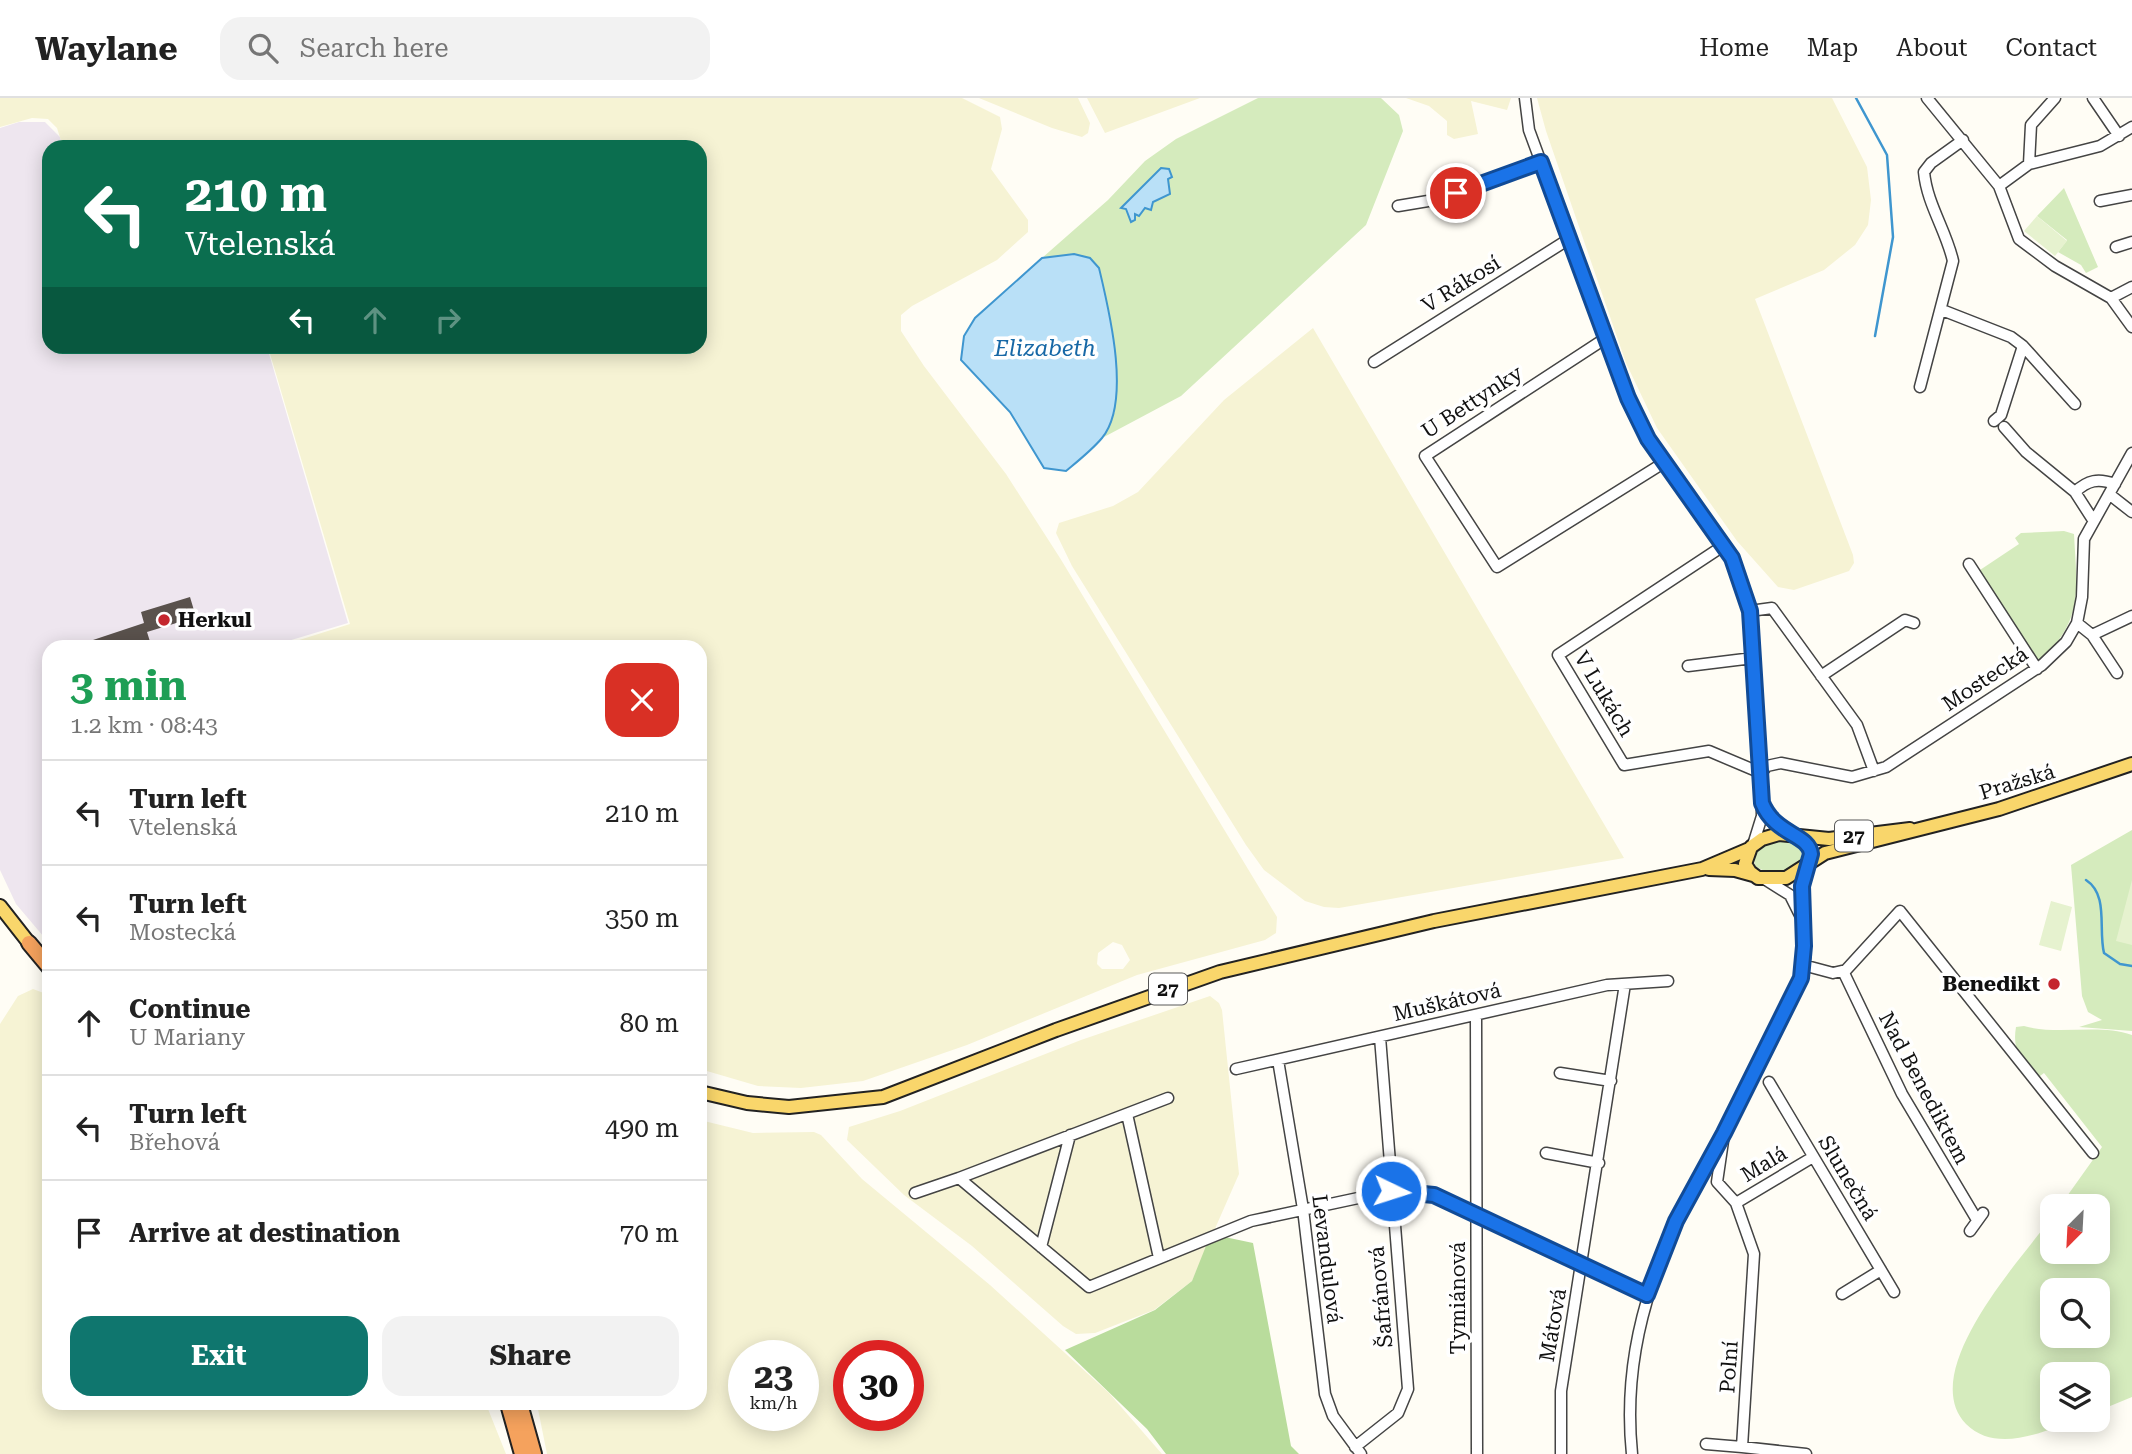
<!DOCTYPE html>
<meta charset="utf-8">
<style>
body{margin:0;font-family:"Roboto Serif",serif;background:#f2f2f2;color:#222;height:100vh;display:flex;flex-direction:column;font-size:26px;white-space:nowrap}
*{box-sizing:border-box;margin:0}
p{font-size:23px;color:#767676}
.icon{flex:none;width:38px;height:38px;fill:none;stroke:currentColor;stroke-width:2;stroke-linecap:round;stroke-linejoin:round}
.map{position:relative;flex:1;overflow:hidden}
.sheet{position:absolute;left:42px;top:542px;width:665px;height:770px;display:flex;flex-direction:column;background:#fff;border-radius:21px;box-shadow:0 4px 18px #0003}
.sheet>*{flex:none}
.banner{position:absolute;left:42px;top:42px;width:665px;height:214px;border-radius:21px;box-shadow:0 4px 18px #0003;background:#0b6e4f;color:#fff;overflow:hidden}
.needle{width:46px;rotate:204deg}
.controls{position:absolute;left:2040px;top:1096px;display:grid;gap:14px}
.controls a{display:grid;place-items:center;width:70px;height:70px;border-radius:14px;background:#fff;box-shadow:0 4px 18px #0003;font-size:35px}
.speed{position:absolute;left:728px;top:1242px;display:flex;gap:14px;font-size:35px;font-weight:700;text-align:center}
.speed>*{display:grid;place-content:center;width:91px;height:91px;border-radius:50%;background:#fff;box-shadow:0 4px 18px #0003;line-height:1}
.speed small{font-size:18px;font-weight:400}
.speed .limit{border:10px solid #d22;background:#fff;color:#111}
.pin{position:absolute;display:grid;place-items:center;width:60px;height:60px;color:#fff;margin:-30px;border:4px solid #fff;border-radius:50%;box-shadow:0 2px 7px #0007}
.me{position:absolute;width:77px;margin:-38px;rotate:94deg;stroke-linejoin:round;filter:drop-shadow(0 0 5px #0008)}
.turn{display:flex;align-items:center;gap:24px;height:147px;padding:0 28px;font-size:32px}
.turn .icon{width:91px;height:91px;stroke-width:2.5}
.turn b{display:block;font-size:49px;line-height:60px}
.lanes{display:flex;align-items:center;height:66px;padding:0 28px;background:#0003;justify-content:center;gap:35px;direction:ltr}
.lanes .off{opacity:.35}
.round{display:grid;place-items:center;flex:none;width:74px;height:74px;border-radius:21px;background:#f2f2f2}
.summary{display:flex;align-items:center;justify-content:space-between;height:119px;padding:0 28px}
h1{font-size:42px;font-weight:700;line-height:52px;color:#1e9e55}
.action{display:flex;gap:14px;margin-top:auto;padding:14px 28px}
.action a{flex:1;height:80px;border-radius:21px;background:#0f766e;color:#fff;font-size:28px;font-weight:700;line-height:80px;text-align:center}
.action a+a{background:#f2f2f2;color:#222}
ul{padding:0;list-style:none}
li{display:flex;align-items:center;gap:21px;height:105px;padding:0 28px;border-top:2px solid #e0e0e0}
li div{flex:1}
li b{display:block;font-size:26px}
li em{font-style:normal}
header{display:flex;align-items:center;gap:42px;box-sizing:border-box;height:98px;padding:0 35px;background:#fff;border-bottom:2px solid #e0e0e0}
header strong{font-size:33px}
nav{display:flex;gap:38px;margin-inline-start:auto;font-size:24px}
.search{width:490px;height:63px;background:#f2f2f2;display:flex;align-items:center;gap:18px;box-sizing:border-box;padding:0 24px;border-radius:21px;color:#767676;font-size:26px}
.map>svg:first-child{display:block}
.industrial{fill:#eee6ef}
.farmland{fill:#f6f3d4;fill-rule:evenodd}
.green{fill:#d5ebbd;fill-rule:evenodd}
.forest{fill:#b9dc9c}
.pitch{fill:#e6f2cf}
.water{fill:#b9e0f7;stroke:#3f96cf;stroke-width:2}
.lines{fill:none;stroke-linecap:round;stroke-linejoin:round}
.stream{stroke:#3f96cf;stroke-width:2.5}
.building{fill:#5a524d}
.minor-casing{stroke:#444;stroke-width:13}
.major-casing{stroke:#222;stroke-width:16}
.highway-casing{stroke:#222;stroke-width:18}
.minor{stroke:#fff;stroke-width:10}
.major{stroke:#f9d66b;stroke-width:12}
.highway{stroke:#f5a25d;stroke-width:14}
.route-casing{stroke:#114b97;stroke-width:18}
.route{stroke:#1a73e8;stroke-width:12}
.poi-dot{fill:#c4262e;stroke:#fff;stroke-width:2.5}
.labels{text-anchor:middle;stroke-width:7;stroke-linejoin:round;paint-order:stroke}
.shield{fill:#fff;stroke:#585858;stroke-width:2}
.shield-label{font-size:19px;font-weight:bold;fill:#111}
.street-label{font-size:21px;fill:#111;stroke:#fff}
.poi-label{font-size:21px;font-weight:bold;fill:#111;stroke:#fff;text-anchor:start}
.water-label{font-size:23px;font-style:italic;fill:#1768a6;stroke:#fff}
</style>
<header>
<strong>Waylane</strong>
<div class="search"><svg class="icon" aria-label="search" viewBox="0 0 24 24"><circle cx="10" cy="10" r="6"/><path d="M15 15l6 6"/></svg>Search here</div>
<nav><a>Home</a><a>Map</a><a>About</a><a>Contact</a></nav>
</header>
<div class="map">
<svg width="2132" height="1356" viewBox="0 0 2132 1356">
<rect width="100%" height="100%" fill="#fffdf5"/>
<path class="industrial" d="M19,24h26l15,15 3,10h-14v199l218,1 81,276 -80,24 -219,1v295l-33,-39 -16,-34v-742z"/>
<path class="farmland" d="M0,0h962l38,19 2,12 -11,40 37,51v12l-31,28 -85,46 -11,9v16l23,35 82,108 54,84 217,359 -1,16 -11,7 -128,35 -170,70 -104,36 -62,7 -43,-2 -58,-17v-421l-423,-1 73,-23 -82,-277 432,-1v-199h-637l-6,-19 -9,-9 -16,-1 -32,9zM1113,844l9,3 8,15 -7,9h-21l-5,-5 1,-11z
M979,0h99l12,25 -2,10 -6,4 -30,-9z
M1087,0h113l-95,35z
M1406,0h105l-4,12 -36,-9 7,33 -24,5 -7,-4v-14l-18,-15z
M1537,0h295l35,69 4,33 -3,25 -13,20 -31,25 -69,29 98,256 1,8 -5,8 -55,19 -16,-3 -41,-46 -80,-113 -31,-65 -80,-232z
M1313,230l184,314 127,216 -285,50 -15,-1 -19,-6 -41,-31 -18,-25 -174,-279 -16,-33 3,-10 54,-17 25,-14 86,-92z
M33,891l16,6v409h437l20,50h-506v-430l18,-28z
M1210,898l9,7 3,7 17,164 -47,107 -38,29 -59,23 -19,1 -13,-8 -91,-80 -68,-51 -57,-55 2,-13 51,-16 181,-71z
M700,1022l53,13 61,-1 7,3 41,44 128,106 119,108 53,61h-615l-10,-50h163zM803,1258v60h-59v-60zM908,1258v60h-59v-60z"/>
<path class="green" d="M1258,0h123l18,17 4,16 -37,94 -185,171 -77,41 11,-26 1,-46 -17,-97 -25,-14 -32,4 66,-58 37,-39 31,-22z
M2064,90l34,79 -12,6 -5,-8 -23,-13 9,-12 -30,-24z
M2064,433l10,3c3,60 10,85 -36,130l-61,-92 42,-28 -4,-6 6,-5z
M2132,732v201l-53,-4 23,-7 -14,-8 -6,-16 -11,-131z
M1782,742l10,2 9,7 1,9c-11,17 -31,19 -47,8l-2,-12 16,-12z
M2024,928c35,10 74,-3 108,9v362l-34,14v-37h-45v45h24c-33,13 -81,35 -111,5 -50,-52 55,-165 87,-208v35h45v-45h-38l42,-59 -58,-74 -8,6c-15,-16 -24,-29 -20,-52zM2053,1192h45v45h-45z"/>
<path class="forest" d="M1220,1138l33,7 38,203 8,8h-133l-19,-25 -82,-79 90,-40 37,-29 16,-40z"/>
<path class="pitch" d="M2037,118l30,25 -12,15 -31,-25z
M2132,782v65l-16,-4z
M2051,803l21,6 -11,44 -22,-6z"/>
<path class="water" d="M1161,70l8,1 3,8 -4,2 2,15 -17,8 -2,8 -6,-2 -6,8 -4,-2v6l-4,2 -5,-13 -5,-1z
M1074,156l16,4 9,10c10,42 33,134 3,170 -10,12 -24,23 -36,33l-22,-3 -34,-56 -49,-52 3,-24 11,-18 67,-60z"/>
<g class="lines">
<path class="stream" d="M1856,0l31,57 6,82 -18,99
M2086,782c23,15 12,49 18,73l16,11 12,2"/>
</g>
<path class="building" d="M190,499l6,20 -49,15 5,16h-83l75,-25 -3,-11z"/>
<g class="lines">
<defs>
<path id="minor" d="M1525,0l4,32 99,269 20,40 84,119 18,53 22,-3 85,117 17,46
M1927,0l72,88 20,53 36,27 56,32 21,29
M2093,0l26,38
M2029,66l2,-39 24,-27
M1999,88l30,-22 71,-18 32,-19
M2100,103l32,-6
M1398,108l36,-6 107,-38
M2116,149l16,-5
M2111,200l21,-11
M1942,212l69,27 12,9 52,58
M1606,240l-181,118 72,111 168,-105
M1374,264l195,-123
M1920,289l33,-126c-7,-31 -26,-57 -29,-89l7,-9 32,-23
M1994,323l7,-6 22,-69
M2004,329l22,25 49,40 18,28
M2075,394c13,-12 23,-14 40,-8
M2109,396l23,18
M1723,448l-165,109 66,110 85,-14 52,22 -11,-162
M1969,466l68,105
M2077,525l15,12 25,38
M2092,537l40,-19
M1688,568l65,-8
M1821,578l84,-56 9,3
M1764,709l8,15 16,12
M1753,747l9,-29 -1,-43 6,-7 14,-3 71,14 34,-10 156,-102 24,-23 11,-19 5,-26 2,-58 48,-86
M1766,782l24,15 10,20
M1803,867l30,8 13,-3 54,-59 193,242
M1843,873l59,123 75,126
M1476,918l1,438
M1278,962l25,149 22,185 8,22 28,38
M1236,971l371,-84 61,-4
M1560,975l51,8
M1769,984l125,210
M1127,1016l32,144
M1546,1055l53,10
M959,1080l209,-80
M915,1095l44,-15 130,109 162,-66 140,-30 43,4 213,100
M1736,1105l77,-46
M1970,1133l13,-18
M1041,1149l29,-112
M1842,1196l39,-24
M1706,1346l36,3 12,-193 -18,-51 -19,-21 6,-41
M1355,1349l43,-34 10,-24 -28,-352
M1742,1349l64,7
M1561,1356v-63l64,-407
M1632,1356c-16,-157 64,-263 129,-396 13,-27 31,-53 40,-81 12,-36 -5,-75 5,-111"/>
<path id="major" d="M1910,731l-81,10 -50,-5 -17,5 -11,8 -6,17 5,8 8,6h28l39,-25 174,-44 133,-45
M1709,771l26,1 18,5
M0,808l29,37
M700,994l47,11 42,4 94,-10 173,-67 164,-58 214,-51 268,-52 47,-20"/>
<path id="highway" d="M29,845l20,24
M508,1306l14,50
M520,1306l14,50"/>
</defs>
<use href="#minor" class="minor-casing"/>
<use href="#major" class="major-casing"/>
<use href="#highway" class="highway-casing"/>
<use href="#minor" class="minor"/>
<use href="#major" class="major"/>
<use href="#highway" class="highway"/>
</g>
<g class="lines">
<defs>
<path id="route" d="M1391,1093l43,4 213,100 29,-74 48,-88 77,-155 3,-32 -2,-60 9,-32c-2,-20 -36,-19 -49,-51l-12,-192 -18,-53 -84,-119 -20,-41 -87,-236 -85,31"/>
</defs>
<use href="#route" class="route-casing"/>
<use href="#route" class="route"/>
</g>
<g class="poi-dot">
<circle cx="164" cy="522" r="7"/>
<circle cx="2054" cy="886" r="7"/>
</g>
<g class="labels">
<g class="shield">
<rect x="1835" y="722.5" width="38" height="31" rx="5"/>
<rect x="1149" y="875.5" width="38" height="31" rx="5"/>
</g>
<g class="shield-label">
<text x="1854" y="745">27</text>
<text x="1168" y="898">27</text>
</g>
<g class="street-label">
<text transform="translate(1461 186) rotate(-32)" y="7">V Rákosí</text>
<text transform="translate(1472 304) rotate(-33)" y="7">U Bettynky</text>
<text transform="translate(1985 581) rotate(-34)" y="7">Mostecká</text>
<text transform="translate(1604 596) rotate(59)" y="7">V Lukách</text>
<text transform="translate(2017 684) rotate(-17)" y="7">Pražská</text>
<text transform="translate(1447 904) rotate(-13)" y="7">Muškátová</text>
<text transform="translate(1924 990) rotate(62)" y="7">Nad Benediktem</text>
<text transform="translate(1764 1066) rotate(-31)" y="7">Malá</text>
<text transform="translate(1848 1080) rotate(59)" y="7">Slunečná</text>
<text transform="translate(1327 1161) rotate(83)" y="7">Levandulová</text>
<text transform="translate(1381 1199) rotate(-95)" y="7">Šafránová</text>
<text transform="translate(1458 1200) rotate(-90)" y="7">Tymiánová</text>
<text transform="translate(1553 1227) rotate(-80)" y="7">Mátová</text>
<text transform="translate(1729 1269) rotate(-86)" y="7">Polní</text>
</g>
<g class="poi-label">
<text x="178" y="529">Herkul</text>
<text x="2040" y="893" text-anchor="end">Benedikt</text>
</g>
<g class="water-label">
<text x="1045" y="258">Elizabeth</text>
</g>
</g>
</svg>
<div class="controls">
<a><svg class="needle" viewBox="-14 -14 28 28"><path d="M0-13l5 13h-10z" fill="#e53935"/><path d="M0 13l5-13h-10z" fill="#767676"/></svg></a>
<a><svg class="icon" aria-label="search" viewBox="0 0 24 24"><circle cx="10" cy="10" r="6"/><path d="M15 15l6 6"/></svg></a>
<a><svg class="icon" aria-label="layers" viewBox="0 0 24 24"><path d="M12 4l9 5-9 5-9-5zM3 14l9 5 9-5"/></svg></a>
</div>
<div class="speed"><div>23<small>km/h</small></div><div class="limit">30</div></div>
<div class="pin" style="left:1456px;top:95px;background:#d93025"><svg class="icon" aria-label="arrive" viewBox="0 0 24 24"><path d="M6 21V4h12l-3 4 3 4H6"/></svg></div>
<svg class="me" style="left:1391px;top:1093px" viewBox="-20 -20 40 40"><circle r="17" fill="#1a73e8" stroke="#fff" stroke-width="3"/><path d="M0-11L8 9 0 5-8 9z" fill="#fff"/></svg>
<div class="banner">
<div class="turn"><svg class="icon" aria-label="left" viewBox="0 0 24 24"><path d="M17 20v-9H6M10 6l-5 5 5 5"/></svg><div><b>210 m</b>Vtelenská</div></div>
<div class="lanes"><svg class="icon" aria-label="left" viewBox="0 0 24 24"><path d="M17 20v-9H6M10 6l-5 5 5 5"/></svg><svg class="icon off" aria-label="ahead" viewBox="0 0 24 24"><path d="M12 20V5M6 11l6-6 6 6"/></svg><svg class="icon off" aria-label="right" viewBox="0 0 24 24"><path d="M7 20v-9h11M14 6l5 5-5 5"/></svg></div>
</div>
<section class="sheet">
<div class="summary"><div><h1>3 min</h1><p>1.2 km · 08:43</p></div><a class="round" style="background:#d93025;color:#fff"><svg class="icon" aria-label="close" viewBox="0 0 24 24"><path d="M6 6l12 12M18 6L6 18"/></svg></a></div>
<ul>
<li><svg class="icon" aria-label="left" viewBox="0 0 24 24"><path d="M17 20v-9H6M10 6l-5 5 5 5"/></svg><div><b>Turn left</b><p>Vtelenská</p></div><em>210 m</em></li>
<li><svg class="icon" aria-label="left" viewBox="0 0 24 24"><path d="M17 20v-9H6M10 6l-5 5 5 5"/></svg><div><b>Turn left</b><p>Mostecká</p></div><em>350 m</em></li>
<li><svg class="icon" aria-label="ahead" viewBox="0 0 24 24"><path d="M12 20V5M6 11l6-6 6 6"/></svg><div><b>Continue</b><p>U Mariany</p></div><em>80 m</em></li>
<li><svg class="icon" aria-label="left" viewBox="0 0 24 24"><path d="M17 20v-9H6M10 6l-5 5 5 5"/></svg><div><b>Turn left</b><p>Břehová</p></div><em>490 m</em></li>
<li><svg class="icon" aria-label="arrive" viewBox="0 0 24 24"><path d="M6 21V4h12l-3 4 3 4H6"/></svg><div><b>Arrive at destination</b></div><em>70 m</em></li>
</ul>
<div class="action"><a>Exit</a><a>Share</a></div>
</section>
</div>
